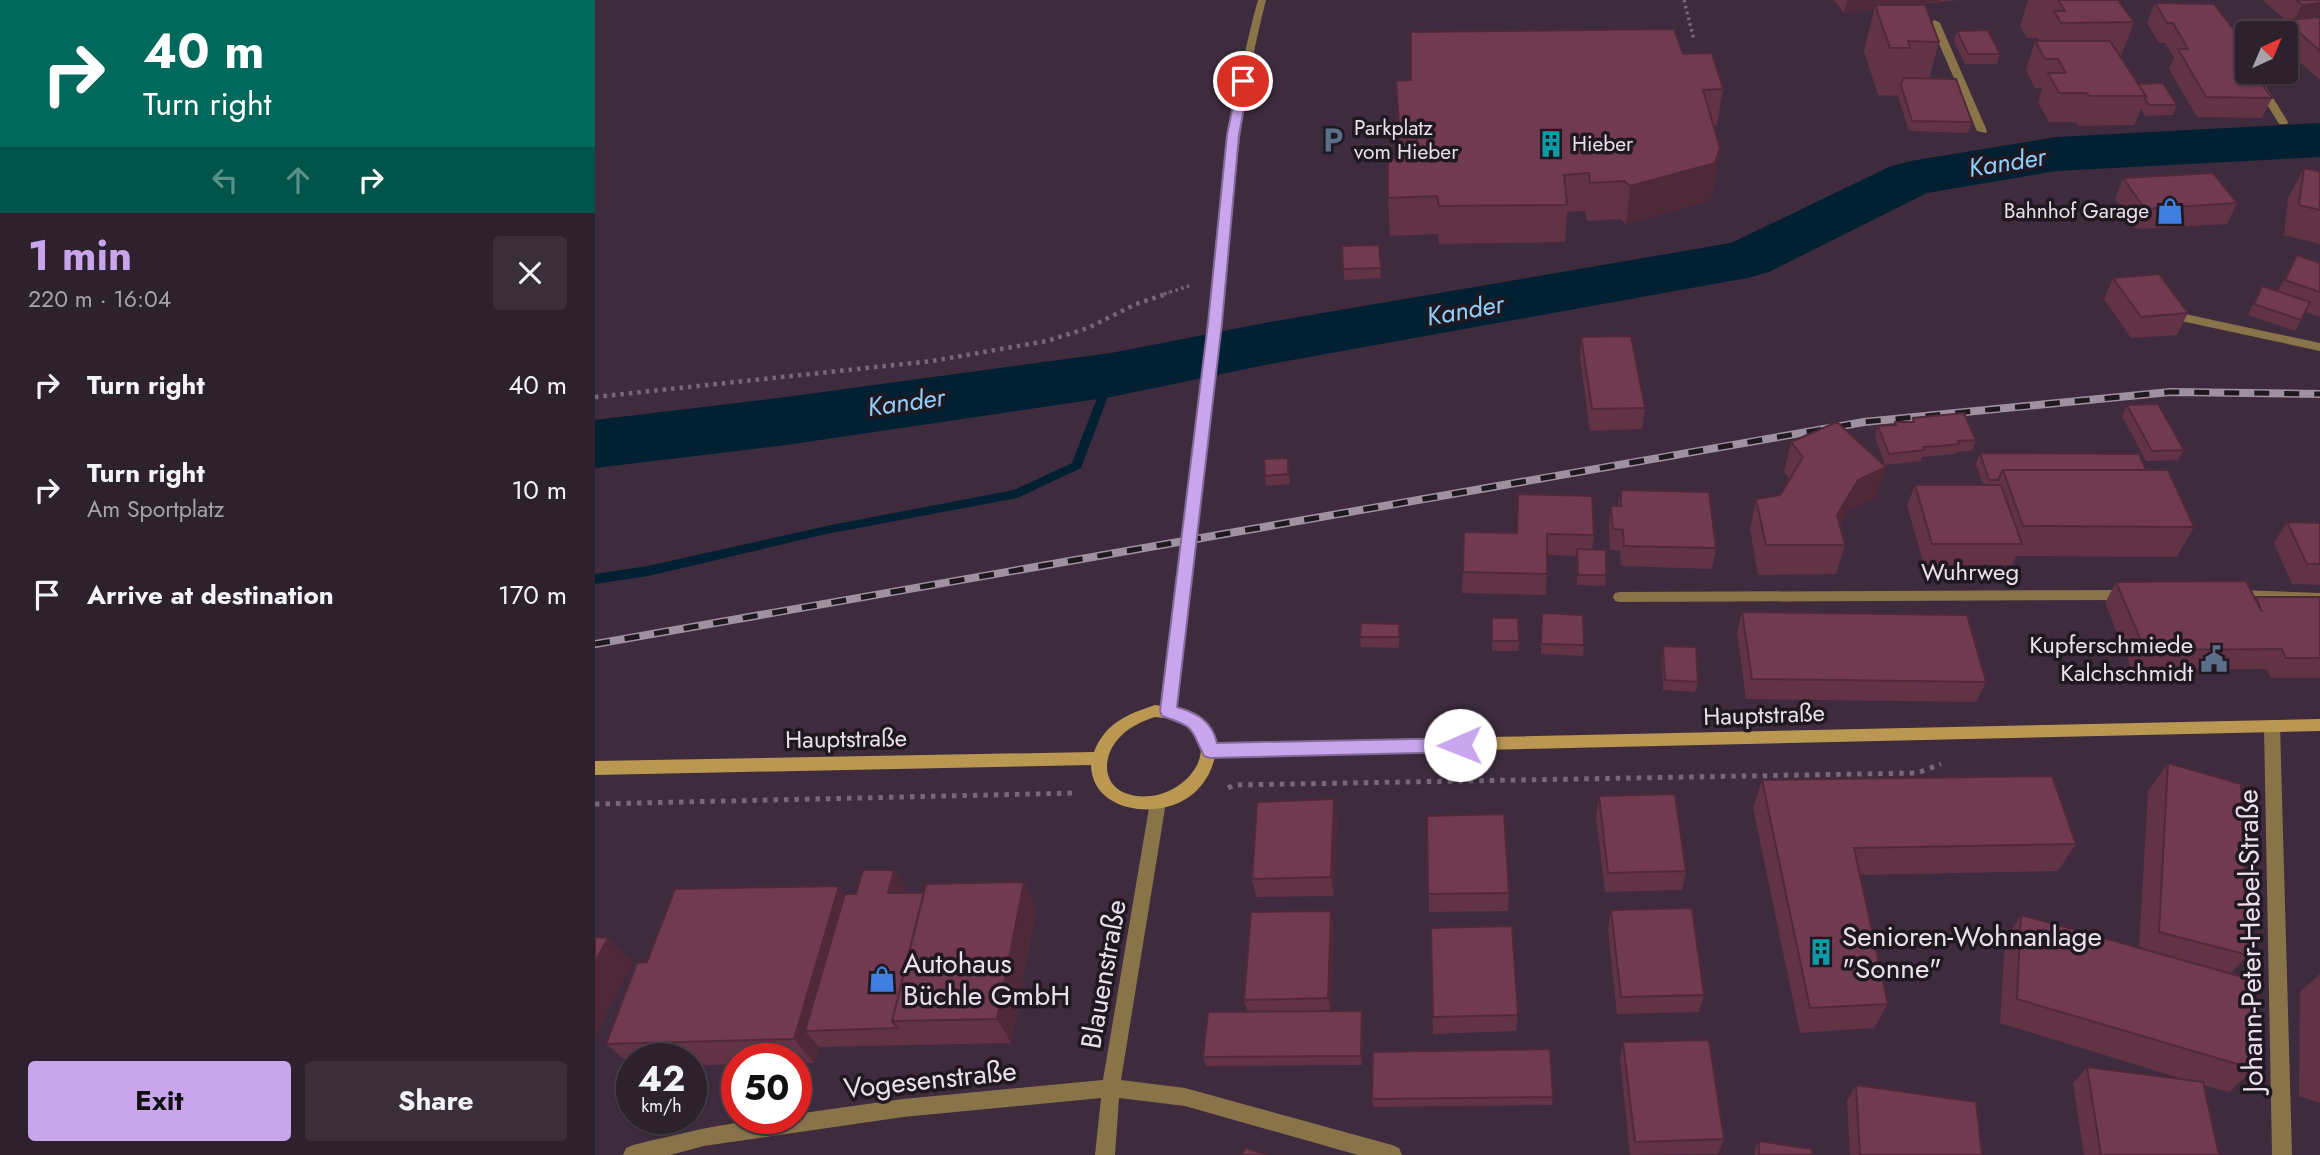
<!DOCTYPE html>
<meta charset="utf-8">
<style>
body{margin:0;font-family:Jost,sans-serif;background:#3a2e3a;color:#f1f3f6;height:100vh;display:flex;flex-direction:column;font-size:26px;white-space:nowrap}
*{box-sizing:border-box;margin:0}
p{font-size:23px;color:#a7a3aa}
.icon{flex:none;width:38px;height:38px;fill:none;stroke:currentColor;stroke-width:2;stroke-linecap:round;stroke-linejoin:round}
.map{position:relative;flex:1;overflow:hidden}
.details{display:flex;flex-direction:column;background:#2e212e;width:595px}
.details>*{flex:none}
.hud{background:#00695c;color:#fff;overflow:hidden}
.needle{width:46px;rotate:44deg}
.buttons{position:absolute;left:1640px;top:21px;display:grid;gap:14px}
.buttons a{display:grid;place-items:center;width:63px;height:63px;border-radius:7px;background:#2e212e;box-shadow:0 2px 5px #0004,0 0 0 2px #493e4a;font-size:35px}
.speed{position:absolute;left:21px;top:1043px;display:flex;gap:14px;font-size:35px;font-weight:700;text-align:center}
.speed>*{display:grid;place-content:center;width:91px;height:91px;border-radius:50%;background:#2e212e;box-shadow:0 2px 5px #0004,0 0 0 2px #493e4a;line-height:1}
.speed small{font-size:18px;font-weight:400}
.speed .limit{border:10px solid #d22;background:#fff;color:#111}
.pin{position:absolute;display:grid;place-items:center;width:60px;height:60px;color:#fff;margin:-30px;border:4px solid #fff;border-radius:50%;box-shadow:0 2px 7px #0007}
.me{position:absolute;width:77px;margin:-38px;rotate:269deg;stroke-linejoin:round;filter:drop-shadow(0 0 5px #0008)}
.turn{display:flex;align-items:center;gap:24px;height:147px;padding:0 28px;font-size:32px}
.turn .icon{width:91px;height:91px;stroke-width:2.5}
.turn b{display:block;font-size:49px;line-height:60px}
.lanes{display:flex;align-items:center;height:66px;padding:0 28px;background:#0003;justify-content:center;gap:35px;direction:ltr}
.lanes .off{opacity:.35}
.round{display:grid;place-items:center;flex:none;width:74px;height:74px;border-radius:7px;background:#3a2e3a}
.overview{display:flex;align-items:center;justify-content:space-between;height:119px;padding:0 28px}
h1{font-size:42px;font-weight:700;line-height:52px;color:#c9a5ee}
.cta{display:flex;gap:14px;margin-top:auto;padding:14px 28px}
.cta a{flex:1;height:80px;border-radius:7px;background:#c9a5ee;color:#111;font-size:28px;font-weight:700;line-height:80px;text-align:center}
.cta a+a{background:#3a2e3a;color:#f1f3f6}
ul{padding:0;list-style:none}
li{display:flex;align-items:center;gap:21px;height:105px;padding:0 28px}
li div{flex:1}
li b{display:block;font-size:26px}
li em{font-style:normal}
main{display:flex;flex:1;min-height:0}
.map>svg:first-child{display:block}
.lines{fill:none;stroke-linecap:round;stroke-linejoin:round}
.stream{fill:#012031;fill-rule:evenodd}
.river{fill:#012031;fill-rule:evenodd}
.path-far2{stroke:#776777;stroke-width:3.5;stroke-dasharray:2.5 3.5;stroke-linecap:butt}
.path-far1{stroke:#776777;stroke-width:4.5;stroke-dasharray:3.5 5;stroke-linecap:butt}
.path{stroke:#776777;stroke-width:5;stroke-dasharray:4.5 6;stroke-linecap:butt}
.service{fill:#89744a;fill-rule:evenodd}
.minor{fill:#89744a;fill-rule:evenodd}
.secondary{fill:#ba9852;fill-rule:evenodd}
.rail-casing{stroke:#a091a0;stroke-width:8}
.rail{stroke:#201820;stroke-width:5;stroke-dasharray:15;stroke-linecap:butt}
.wall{fill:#623245}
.shaded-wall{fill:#502938}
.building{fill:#723a50;stroke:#502938;stroke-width:2}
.route{fill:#c9a5ee;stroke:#836b9b;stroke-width:2}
.labels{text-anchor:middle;stroke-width:7;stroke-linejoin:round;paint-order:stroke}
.far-poi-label{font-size:21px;fill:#ebdfeb;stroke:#201820;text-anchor:start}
.street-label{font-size:24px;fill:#ebdfeb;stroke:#201820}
.poi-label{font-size:24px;fill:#ebdfeb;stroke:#201820;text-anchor:end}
.water-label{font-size:26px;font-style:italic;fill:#8ed0fb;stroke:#201820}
.near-poi-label{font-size:28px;fill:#ebdfeb;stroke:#201820;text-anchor:start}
.near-street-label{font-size:28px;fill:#ebdfeb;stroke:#201820}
</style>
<main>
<section class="details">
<div class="hud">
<div class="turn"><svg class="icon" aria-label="right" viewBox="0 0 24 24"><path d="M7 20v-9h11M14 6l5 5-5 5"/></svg><div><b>40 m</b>Turn right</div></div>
<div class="lanes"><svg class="icon off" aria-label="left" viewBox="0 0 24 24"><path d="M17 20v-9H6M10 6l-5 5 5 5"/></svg><svg class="icon off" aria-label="ahead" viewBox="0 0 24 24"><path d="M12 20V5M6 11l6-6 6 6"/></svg><svg class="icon" aria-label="right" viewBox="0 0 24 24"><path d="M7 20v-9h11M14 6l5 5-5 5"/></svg></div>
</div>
<div class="overview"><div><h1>1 min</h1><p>220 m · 16:04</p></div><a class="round"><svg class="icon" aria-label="close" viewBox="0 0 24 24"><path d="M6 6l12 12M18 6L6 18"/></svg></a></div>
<ul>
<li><svg class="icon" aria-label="right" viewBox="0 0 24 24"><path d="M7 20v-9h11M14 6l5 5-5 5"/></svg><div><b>Turn right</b></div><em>40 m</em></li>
<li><svg class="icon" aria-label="right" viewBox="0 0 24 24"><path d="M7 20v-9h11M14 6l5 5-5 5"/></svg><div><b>Turn right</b><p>Am Sportplatz</p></div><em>10 m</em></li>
<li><svg class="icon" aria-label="arrive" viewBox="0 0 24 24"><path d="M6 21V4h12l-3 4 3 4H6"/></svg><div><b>Arrive at destination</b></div><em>170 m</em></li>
</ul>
<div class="cta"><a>Exit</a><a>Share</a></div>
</section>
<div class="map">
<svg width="1725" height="1155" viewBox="0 0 1725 1155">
<rect width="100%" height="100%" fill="#3e2c3e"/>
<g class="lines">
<path class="stream" d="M516,371l5,4 -35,93 -64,30 -191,36 -178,42 -53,8v-10l53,-8 178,-40 188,-36 58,-27 34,-88z"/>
<path class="river" d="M1725,123v34l-264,14 -129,22 -158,79 -22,6 -477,86 -159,33 -325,48 -191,23v-48l191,-23 325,-44 159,-31 461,-79 160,-77 20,-5 145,-24z"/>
<path class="path-far2" d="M1089,0l10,40
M569,294l28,-9"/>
<path class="path-far1" d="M0,397l337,-36 115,-20 41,-13 48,-24 33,-11"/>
<path class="path" d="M633,788l6,-3 683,-12 24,-9
M0,804l482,-11"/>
<path class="service" d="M1340,20l5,3 47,108 -1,2 -9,-2 -47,-108z
M1652,72h10l31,50 -1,2h-8z
M1590,314l135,29v8l-139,-30v-6z"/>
<path class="minor" d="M663,0h8c-28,107 -34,216 -45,326 -13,128 -30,257 -45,385l-3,4 -5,2 -5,-2 -3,-4c17,-128 35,-257 49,-385 12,-110 19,-219 49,-326z
M1531,590l5,1 2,4 -2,4 -5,1 -506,2 -5,-1 -2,-4 2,-4 5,-1z
M1642,590l83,3v10l-83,-3 -5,-1 -2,-4 2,-4z
M1677,720l5,2 3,4 12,429h-20l-8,-429 3,-4z
M563,795l6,2 2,5 -45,278 64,8 207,57 7,3 3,7h-44l-173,-49 -66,-8 -4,57h-20l6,-57 -198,19 -199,29 -34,9h-47l3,-7 7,-3c54,-13 107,-27 163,-27v-4l107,-15 200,-19 47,-278 2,-5z"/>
<path class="secondary" d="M560,705c29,4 51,7 60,38l1105,-24v12l-1105,25c-3,15 -10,27 -21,37 -31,28 -102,21 -103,-28l-496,10v-14l499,-9c11,-29 34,-38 61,-47zM560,717c8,1 19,1 26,5 51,27 -7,90 -56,71 -26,-11 -21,-42 -3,-58 9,-9 21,-14 33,-18z"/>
<defs>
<path id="rail" d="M0,644l1269,-222 306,-30 150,2"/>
</defs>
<use href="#rail" class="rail-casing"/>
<use href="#rail" class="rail"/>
</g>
<path class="wall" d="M1239,0h125l-51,5 31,37 -10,37 43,43 -4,11 -59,-2 -11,-35 -20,-1 -14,-44 10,-41 -30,3z
M1433,0h90l16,22 -13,34 17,28 39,21 -4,10 -28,1 -4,-7 -7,16 -55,1 -4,-4h-26l-11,-20 4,-14h-7l-9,-18 9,-29h5l-2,-3h-11l-7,-12z
M1667,0h58v80l-35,-31v-16h-7l7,-13h1z
M1560,3l92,44v8l-2,3 27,40 -10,20 -65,-1 -28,-48 5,-11 -9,-15h-6l-12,-20z
M1362,31l43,23 -3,10h-32l-11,-23z
M1088,54l40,35 -6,36 -4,1 1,60 -5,15 -83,23 -6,-5 -33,2 -2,-10 -18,1 -2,30 -126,2 -1,-10 -48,2 -2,-38 12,-40 -4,-77z
M1709,168l16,4v72l-36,-9 4,-37z
M1528,178l114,25 -10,21 -91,5 -21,-30z
M784,245l2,33 -37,2 -2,-34z
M1702,255l23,8v54l-15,-5 -10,19 -47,-16 14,-29 16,5z
M1518,278l75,35 -11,22 -46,3 -27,-39z
M986,337l64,71 -3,21 -52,2 -10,-73z
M1532,405l57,45 -6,10 -32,1 -24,-45z
M1318,418l63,22 -4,11 -16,1 -1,2 -33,3 -1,4 -36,4 -10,-28 3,-11 16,-1 1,-3h17z
M1196,442l85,55 -28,13 -8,15 5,20 -9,29 -78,1 -8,-46 6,-30 24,-4 9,-16 -5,-7z
M1385,453l166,17 48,57 -17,30 -161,-1 -4,9h-88l-17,-59 8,-21h68l-7,-21z
M694,468l1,16 -24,2 -1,-10z
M1026,490l95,58 -4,21 -91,-3 -1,-15 -10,-1 -1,-23 2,-21h7z
M923,494l76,41 -2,15 14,25 -1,11 -28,-1v-29l-30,-1 -1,40 -84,-2 1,-21 54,-39z
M1692,522l33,1v62l-28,-1 -18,-41z
M1521,582l139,17 1,-2h64v81h-49l-4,-9 -135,1 -27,-67z
M1147,612l244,70 -10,20 -230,-3 -9,-67z
M897,618l27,23 -1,10h-26z
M946,624l43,21 -1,11 -42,-2z
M805,634l-1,14 -38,-1 -1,-10z
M1068,646l35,36 -3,10 -32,-2 -1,-34z
M1573,763l80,192 -17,18 23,96 -25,23 -26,-7 16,70h-135l-11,-72 14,-16 102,14 -189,-58 5,-82 16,-26 118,33 9,-157z
M1167,780l314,64 -18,27 -199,4 29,129 -14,24 -74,5 -47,-225z
M1004,796l87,75 -4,19 -77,2 -9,-77z
M739,799l3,19 -3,78 -78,1 -4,-18z
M832,816l82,77 -1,18 -79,1z
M299,870l12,18 -2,5h20l100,-11 12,27 -25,134 -192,4 -5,16h-18v-4h-59v5l-46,2v-7h-59v7l-26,-22 41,-82 192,-76 6,8h11z
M1016,910l93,85 -5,17 -82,2 -9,-86z
M736,911l3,18 -3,82 32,8 -1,46 -156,1 -3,-9 44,-46 -3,-11z
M836,928l87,87 -2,16 -83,3z
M1725,974v129l-21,-7 1,-104z
M1028,1042l101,97 -6,15 -88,1 -10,-96z
M1261,1085l126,70h-132l-3,-54z
M958,1097l-1,8 -179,2 -1,-8z
M1164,1141l53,14h-57v-6z"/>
<path class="shaded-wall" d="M1252,0h93l-1,1 -63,8 -1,-4 -1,5 -30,3z
M1725,3v18l-28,3 10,-19z
M1125,148l-6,38 -5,15 -83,23 4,-38z
M1291,467l-10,30 -28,13 -20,35 9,-30 21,-35z
M739,799l3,19 -3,78 -3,-19z
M299,870l12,18 -6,24 -12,-19z
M429,882l12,27 -25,134 -14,-24z
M244,886l18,26 -52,119 14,16 -5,16 -20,-24z
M736,911l3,18 -3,86 -3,-17z
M13,938l25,25 -38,73v-74z
M767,1011l1,8 -1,46 -1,-9z"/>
<path class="building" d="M1463,0h60l16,22 -73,1 -7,-12h11z
M1701,0h24v3l-18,2z
M1560,3l59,1 33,43v3h-7l7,11v11h7l18,26 -66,-1 -28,-48h10l-15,-26h-6z
M1280,5h50l14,37 -31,-1 2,7h-20z
M1725,17v34l-35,-31z
M1079,29l9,25 29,-1 11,36 -20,1 17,58 -5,15 -85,23 -6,-5 -34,2 -1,-10 -25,2 3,30 -128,1 -2,-10 -49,2v-40l30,1 -2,-34h-17l-3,-44 15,-1v-48z
M1393,30l12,24h-32l-11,-23z
M1440,41h75l36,55h-56l-4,-3h-27l-11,-20h18l-8,-14h-13z
M1308,78l53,1 16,43 -60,-1 -11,-36z
M1568,83l14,22h-28l-4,-6 1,-3 -8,-12z
M1709,168l16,4v38l-21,-5z
M1618,173l24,30 -92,6 -22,-31z
M784,245l2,23 -38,1 -1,-23z
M1702,255l23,8v29l-35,-12z
M1564,274l29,39 -47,4 -28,-39z
M1667,286l48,16 -9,18 -47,-16z
M1036,336l14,72 -53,1 -11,-72z
M1563,404l26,46 -32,1 -25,-46z
M1369,413l12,27 -18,1 1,3 -18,2 -18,1 1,3 -35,4 -11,-28 18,-1 -1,-3h19l-1,-4z
M1242,422l49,45 -28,13 -21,35 8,30h-79l-10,-46 24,-4 23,-38 -12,-15z
M1385,453l159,1 7,16h-143l-5,10h-9z
M693,458v16l-23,2 -1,-17z
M1408,470h165l26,57 -171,-1z
M1320,485h86l21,59h-90z
M1026,490l88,2 7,56 -92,-2 -1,-16 -10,-1 -2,-23h10z
M923,494l74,2 2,39 -47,-1v40l-84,-2 1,-40 53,1z
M1692,522l33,1v41h-13z
M982,549l29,1v25h-28z
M1651,581l16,31 -6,-15h64v61h-34l-4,-9 -137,1 -29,-68z
M1147,612l225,3 19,67 -234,-3z
M947,613l41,2 1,30 -43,-1z
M897,618h26l1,23h-27z
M766,623l38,1v13h-39z
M1068,646l33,1 2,35 -33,-2z
M1573,763l73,21 7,171 -89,-23z
M1457,776l24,68 -222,4 34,156 -78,4 -48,-228z
M1080,794l11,77 -78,2 -9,-77z
M739,799l-3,78 -79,2 5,-77z
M909,814l5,79 -81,1 -1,-78z
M268,870h31l-6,23h36l-32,128 6,7 -93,3 40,-137h11z
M429,882l-27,137 -105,2 34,-137z
M244,886l-45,153 -188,5 31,-81 10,-1 28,-73z
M1097,908l12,87 -83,2 -10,-87z
M736,911l-3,87 -84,2 7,-88z
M1426,915l229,64 4,90 -237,-70z
M917,926l6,89 -85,2 -2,-89z
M0,937l13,1 -13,24z
M767,1011l-1,45 -158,1 5,-45z
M1114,1040l15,99 -89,3 -12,-100z
M955,1049l3,48 -181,2 1,-47z
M1492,1067l116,15 16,73h-118z
M1261,1085l120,17 6,53h-122z
M1164,1141l53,8v6h-53z
M650,1148l22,7h-25z"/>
<path class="route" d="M648,78l6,3 -10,54 -17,188 -45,384c20,6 35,14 40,36l243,-5 6,2 2,5 -2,5 -6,2 -250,6 -6,-2c-14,-29 -9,-29 -42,-40l-2,-5 48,-388 19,-188 11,-54z"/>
<defs>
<symbol id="parking-bare" viewBox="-9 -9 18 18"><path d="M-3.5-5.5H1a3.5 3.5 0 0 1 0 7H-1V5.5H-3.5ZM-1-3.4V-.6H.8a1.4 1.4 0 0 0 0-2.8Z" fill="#5c6f8a" stroke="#201820" stroke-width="2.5" paint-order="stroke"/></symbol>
<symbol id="building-bare" viewBox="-9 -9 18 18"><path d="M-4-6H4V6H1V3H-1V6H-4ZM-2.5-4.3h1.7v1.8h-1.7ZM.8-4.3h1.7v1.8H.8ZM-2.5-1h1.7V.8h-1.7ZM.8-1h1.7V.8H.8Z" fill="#0f9aa8" stroke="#201820" stroke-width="2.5" paint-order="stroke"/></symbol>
<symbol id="shop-bare" viewBox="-9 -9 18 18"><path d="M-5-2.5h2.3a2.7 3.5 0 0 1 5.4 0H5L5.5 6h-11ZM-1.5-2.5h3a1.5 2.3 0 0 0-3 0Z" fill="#3f7fe0" stroke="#201820" stroke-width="2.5" paint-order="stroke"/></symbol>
<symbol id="civic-bare" viewBox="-9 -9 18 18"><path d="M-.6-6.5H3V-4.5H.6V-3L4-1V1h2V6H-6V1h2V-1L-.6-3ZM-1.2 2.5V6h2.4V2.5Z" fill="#5c6f8a" stroke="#201820" stroke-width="2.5" paint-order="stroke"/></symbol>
</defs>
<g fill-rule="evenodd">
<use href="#parking-bare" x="719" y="121" width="38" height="38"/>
<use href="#building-bare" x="937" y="125" width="38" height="38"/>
<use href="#shop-bare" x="1556" y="192" width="38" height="38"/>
<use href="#civic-bare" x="1600" y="640" width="38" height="38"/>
<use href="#building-bare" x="1207" y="933" width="38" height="38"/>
<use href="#shop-bare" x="268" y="960" width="38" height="38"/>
</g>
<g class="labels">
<g class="far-poi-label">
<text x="759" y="135">Parkplatz<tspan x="759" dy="24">vom Hieber</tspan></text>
<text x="977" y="151">Hieber</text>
<text x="1554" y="218" text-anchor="end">Bahnhof Garage</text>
</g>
<g class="street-label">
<text x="1375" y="580">Wuhrweg</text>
<text transform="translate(1169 715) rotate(-2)" y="8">Hauptstraße</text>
<text transform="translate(251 739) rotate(-1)" y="8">Hauptstraße</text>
</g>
<g class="poi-label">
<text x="1598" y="653">Kupferschmiede<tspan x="1598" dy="28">Kalchschmidt</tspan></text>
</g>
<g class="water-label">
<text transform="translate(1412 162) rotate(-9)" y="9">Kander</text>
<text transform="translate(870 310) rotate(-10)" y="9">Kander</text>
<text transform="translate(311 402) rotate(-8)" y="9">Kander</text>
</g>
<g class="near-poi-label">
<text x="1247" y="946">Senioren-Wohnanlage<tspan x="1247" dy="32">"Sonne"</tspan></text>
<text x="308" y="973">Autohaus<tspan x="308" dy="32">Büchle GmbH</tspan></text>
</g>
<g class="near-street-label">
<text transform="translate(1655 941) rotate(-91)" y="10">Johann-Peter-Hebel-Straße</text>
<text transform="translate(508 974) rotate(-80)" y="10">Blauenstraße</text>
<text transform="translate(335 1079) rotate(-6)" y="10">Vogesenstraße</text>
</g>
</g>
</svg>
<div class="buttons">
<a><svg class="needle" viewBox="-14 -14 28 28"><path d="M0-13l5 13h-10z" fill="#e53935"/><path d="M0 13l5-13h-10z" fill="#a7a3aa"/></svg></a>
</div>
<div class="speed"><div>42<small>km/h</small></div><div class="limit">50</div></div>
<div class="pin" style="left:648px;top:81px;background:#d93025"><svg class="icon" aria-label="arrive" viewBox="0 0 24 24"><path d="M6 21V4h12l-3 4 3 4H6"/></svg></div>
<svg class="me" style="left:865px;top:745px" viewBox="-20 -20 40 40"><circle r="19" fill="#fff"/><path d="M0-13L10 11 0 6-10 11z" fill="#c9a5ee"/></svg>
</div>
</main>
